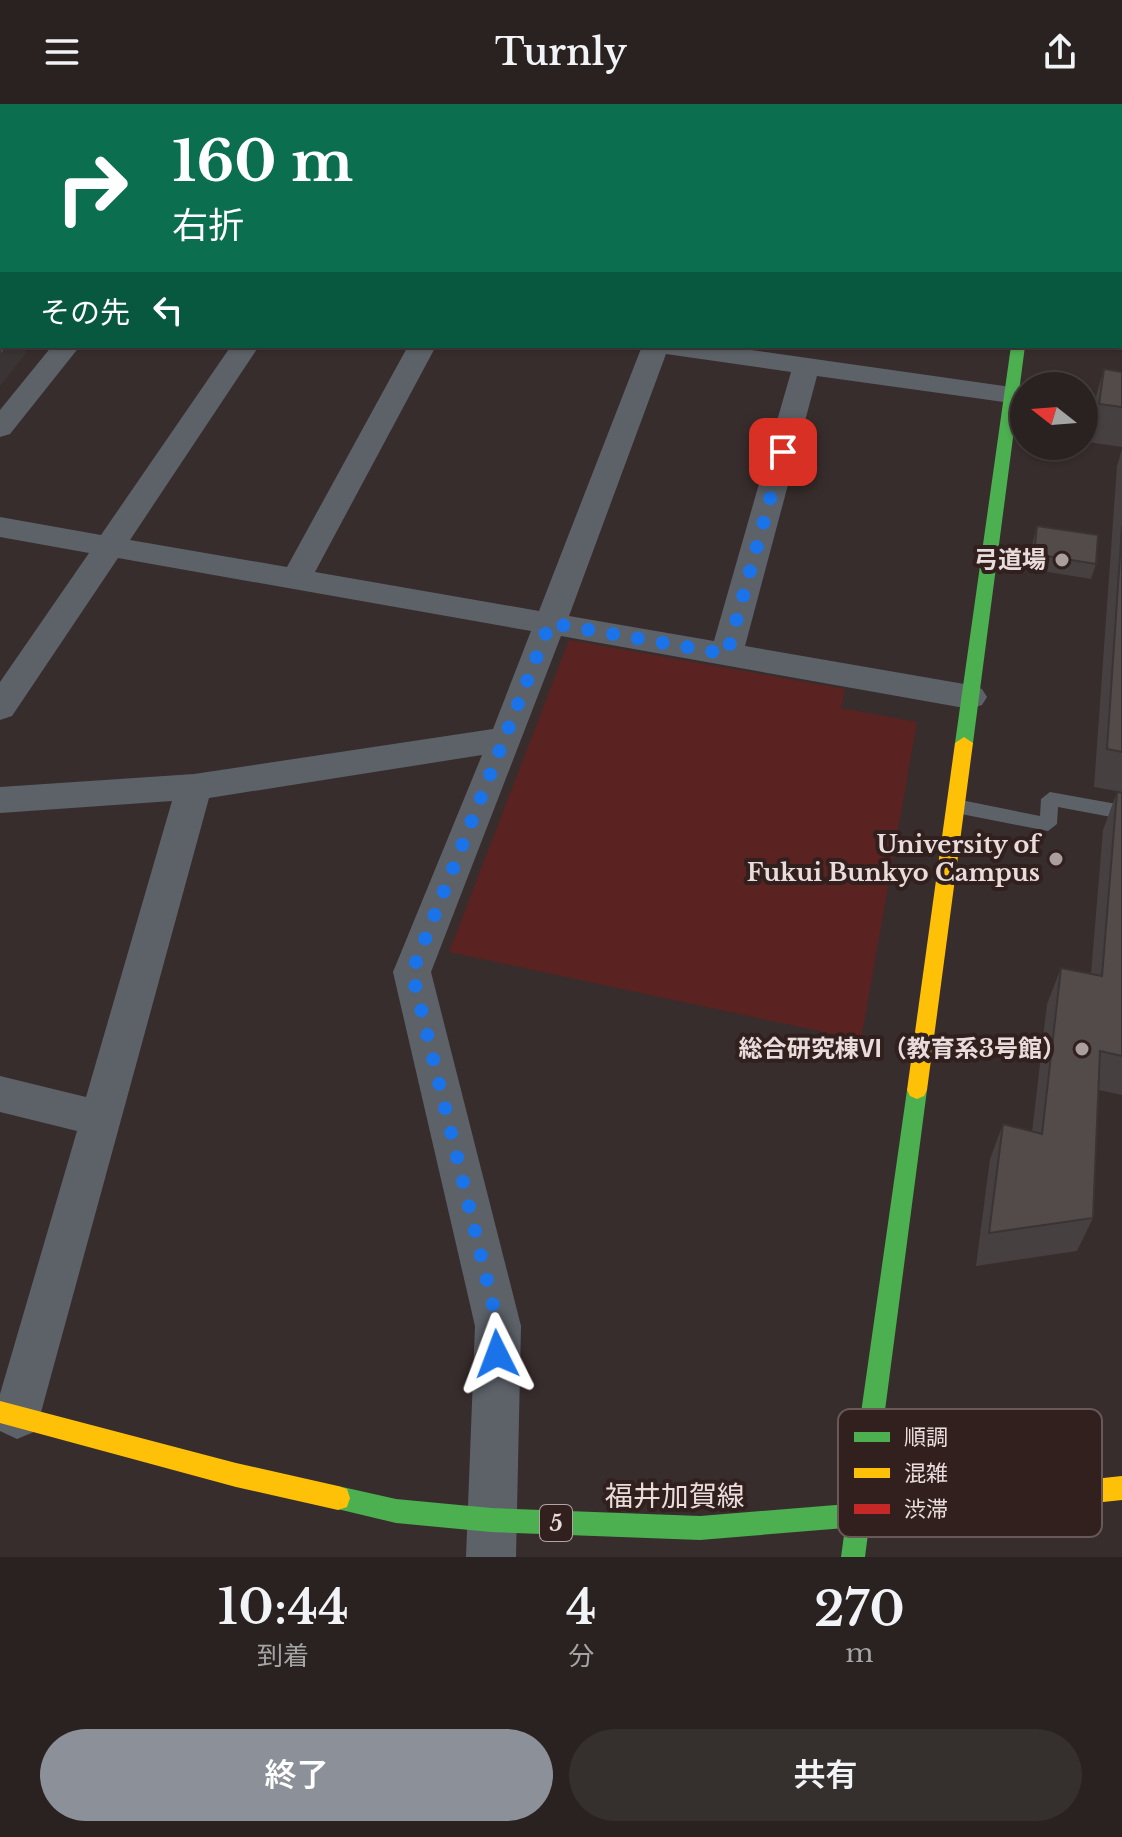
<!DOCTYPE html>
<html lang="ja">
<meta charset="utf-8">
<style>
body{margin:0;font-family:"Libre Baskerville","Noto Sans JP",serif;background:#352f2e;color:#f1f3f6;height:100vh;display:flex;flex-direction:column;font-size:30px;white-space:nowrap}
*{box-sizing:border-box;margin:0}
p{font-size:26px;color:#a5a4a5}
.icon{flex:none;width:44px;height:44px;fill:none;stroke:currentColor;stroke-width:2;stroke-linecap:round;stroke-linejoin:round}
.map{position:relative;height:1453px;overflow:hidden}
.panel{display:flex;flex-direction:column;background:#292221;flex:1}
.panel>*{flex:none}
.guide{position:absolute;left:0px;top:0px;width:1122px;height:244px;box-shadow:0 2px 6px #0004,0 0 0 2px #453f3f;background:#0b6e4f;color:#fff;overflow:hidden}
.needle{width:52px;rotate:287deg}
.tools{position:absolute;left:1010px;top:268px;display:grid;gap:16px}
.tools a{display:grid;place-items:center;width:88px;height:88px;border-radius:50%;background:#292221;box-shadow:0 2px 6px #0004,0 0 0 2px #453f3f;font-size:40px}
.pin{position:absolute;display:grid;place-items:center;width:68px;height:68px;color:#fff;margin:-34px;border-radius:16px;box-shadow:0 4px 12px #0006}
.me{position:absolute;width:88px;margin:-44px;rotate:357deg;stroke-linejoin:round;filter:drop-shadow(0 0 6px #0008)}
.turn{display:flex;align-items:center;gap:28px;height:168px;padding:0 40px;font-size:36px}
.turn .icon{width:104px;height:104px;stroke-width:2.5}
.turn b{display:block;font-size:56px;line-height:68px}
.then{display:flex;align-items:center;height:76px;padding:0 40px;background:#0003;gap:16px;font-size:30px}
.eta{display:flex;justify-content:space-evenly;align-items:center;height:136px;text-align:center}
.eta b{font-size:48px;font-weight:600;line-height:56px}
.button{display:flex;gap:16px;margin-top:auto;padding:16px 40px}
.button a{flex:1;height:92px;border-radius:48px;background:#8c9099;color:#fff;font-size:32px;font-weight:600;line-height:92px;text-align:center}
.button a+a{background:#352f2e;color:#f1f3f6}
header{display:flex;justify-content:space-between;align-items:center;height:104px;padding:0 40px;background:#292221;font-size:36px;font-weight:600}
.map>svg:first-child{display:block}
.green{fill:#5a2321}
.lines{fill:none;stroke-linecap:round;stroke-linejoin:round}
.lane{fill:#5d6269;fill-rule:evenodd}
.street{fill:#5d6269;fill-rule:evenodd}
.fast{fill:#4caf50;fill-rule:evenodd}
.slow{fill:#ffc107;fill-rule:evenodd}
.jam{fill:#c62828;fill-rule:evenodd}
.wall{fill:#474040}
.shaded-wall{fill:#3a3434}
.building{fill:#534b4a;stroke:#3a3434;stroke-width:2}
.route{stroke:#1a73e8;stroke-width:14;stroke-dasharray:0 25.2}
.poi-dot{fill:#ab9f9e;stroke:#31201e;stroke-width:3}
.labels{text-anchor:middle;stroke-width:8;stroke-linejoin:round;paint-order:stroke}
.shield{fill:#31201e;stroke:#b2a4a2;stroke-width:2}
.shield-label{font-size:22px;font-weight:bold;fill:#e9dcdb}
.poi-label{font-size:24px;font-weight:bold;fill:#e9dcdb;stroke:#31201e;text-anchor:end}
.near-street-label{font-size:28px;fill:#e9dcdb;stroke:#31201e}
.key{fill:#31201e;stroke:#685857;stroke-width:2}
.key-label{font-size:22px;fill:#e9dcdb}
</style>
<header><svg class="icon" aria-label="menu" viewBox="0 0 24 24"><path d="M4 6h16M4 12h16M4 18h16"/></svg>Turnly<svg class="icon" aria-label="share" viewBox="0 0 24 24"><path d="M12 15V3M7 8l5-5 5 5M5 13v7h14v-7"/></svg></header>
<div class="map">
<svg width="1122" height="1453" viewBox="0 0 1122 1453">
<rect width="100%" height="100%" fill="#372d2c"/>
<path class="green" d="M569,536l276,49 -4,19 76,14 -56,318 -412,-88z"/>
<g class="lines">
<path class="lane" d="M1084,294l38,5v8l-38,-5z
M1050,688l72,13v14l-64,-12 -1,17 -9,7 -92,-18 -9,-7 9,-7 84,17 1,-17z"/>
<path class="street" d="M1043,0h38l1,2h-38z
M1122,1v14h-2v-13h-3z
M0,140h2v16h-2z
M52,242h28l-70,88 -10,3v-27z
M231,242h28l-129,194 157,27 121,-221h28l-121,226 224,39 103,-265h81l288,41 10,2 3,5 -3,7 -10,2 -194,-27 -72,270 225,39 12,4 5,8 -5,8 -12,4 -409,-73 -130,336 90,354 -5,231h-50l9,-231 -82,-354 89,-217 -273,43 -169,618 -6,16 -17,7 -17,-8v-37l77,-263 -77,-19v-36l86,21 86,-296 -172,12v-26l194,-13 299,-45 38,-98 -413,-73 -106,158 -12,4v-38l89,-129 -89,-16v-20l101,18zM666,250l125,18 -77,269 -145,-25z"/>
<path class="fast" d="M2,60v9l-2,1v-9z
M1011,242h14l-52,397 -9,6 -9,-6z
M917,977l7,3 3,6 -54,412 25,-2 9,3 3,9 -3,9 -38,5 -4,31h-24l4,-29 -145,12 -209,-8 -95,-9 -67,-16 -3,-9 3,-9 9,-3 58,13 95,9 209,8 148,-12 59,-414 3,-6z"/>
<path class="slow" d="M1046,0h12v2h-12z
M964,633l9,6 -46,347 -3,6 -7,3 -7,-3 -3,-6 48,-347z
M0,1297l236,62 102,23 9,3 3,9 -3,9 -9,3 -102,-23 -236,-64z
M1122,1372v24l-224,24 -9,-3 -3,-9 3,-9 9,-3z"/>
<path class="jam" d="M57,0h12l-14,2z"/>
</g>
<path class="wall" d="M1120,42h2v144h-2z
M1104,265l18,3v75l-34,-5 5,-35z
M1122,345v343l-28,-5 23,-321z
M1037,422l59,38 -5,15 -61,-10 3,-28z
M1117,688l5,1v302l-23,-5 -6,128 -16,33 -101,15 14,-107 13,-35 29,8 15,-128 14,-36 30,6 12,-144z"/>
<path class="shaded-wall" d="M8,242h17l2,6 -27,34v-30z"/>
<path class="building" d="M1120,42h2v50l-2,-1z
M1120,100l2,1v56h-2z
M0,223l2,1v18h6l-8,10z
M1104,265l18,3v35l-23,-3z
M1037,422l61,9 -2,29 -62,-10z
M1122,422v226l-15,-3z
M1117,688l5,1v263l-22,-5 -7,167 -104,15 14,-109 39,10 19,-166 41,8z"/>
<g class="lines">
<path class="route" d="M497,1250l1,-28 -86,-354 138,-349 177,31 56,-202"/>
</g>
<g class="poi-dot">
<circle cx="1062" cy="456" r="8"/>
<circle cx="1056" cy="755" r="8"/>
<circle cx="1082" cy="945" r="8"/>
</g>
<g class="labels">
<rect class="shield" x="540" y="1401" width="32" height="36" rx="6"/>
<g class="shield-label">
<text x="556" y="1427">5</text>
</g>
<g class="poi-label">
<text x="1046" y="464">弓道場</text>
<text x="1040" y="749">University of<tspan x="1040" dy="28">Fukui Bunkyo Campus</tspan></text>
<text x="1066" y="953">総合研究棟Ⅵ（教育系3号館）</text>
</g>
<g class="near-street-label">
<text x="675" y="1402">福井加賀線</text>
</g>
</g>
<rect x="838" y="1305" width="264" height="128" rx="12" class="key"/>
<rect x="854" y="1328" width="36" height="10" fill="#4caf50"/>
<rect x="854" y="1364" width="36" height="10" fill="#ffc107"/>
<rect x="854" y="1400" width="36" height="10" fill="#c62828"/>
<g class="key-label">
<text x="904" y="1341">順調</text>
<text x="904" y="1377">混雑</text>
<text x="904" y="1413">渋滞</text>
</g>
</svg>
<div class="tools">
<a><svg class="needle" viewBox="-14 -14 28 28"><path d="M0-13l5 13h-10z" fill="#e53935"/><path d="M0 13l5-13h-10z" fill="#a5a4a5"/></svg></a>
</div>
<div class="pin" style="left:783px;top:348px;background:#d93025"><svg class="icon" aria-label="arrive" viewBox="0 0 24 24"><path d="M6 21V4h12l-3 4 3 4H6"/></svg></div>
<svg class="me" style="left:497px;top:1250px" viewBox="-20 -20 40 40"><path d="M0-17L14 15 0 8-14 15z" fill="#1a73e8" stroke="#fff" stroke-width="4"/></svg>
<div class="guide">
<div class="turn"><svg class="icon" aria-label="right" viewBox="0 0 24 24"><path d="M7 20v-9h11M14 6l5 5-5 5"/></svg><div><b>160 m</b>右折</div></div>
<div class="then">その先<svg class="icon" aria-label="left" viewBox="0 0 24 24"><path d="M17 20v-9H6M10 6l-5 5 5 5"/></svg></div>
</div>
</div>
<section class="panel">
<div class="eta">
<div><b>10:44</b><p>到着</p></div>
<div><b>4</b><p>分</p></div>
<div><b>270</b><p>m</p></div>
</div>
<div class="button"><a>終了</a><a>共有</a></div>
</section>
